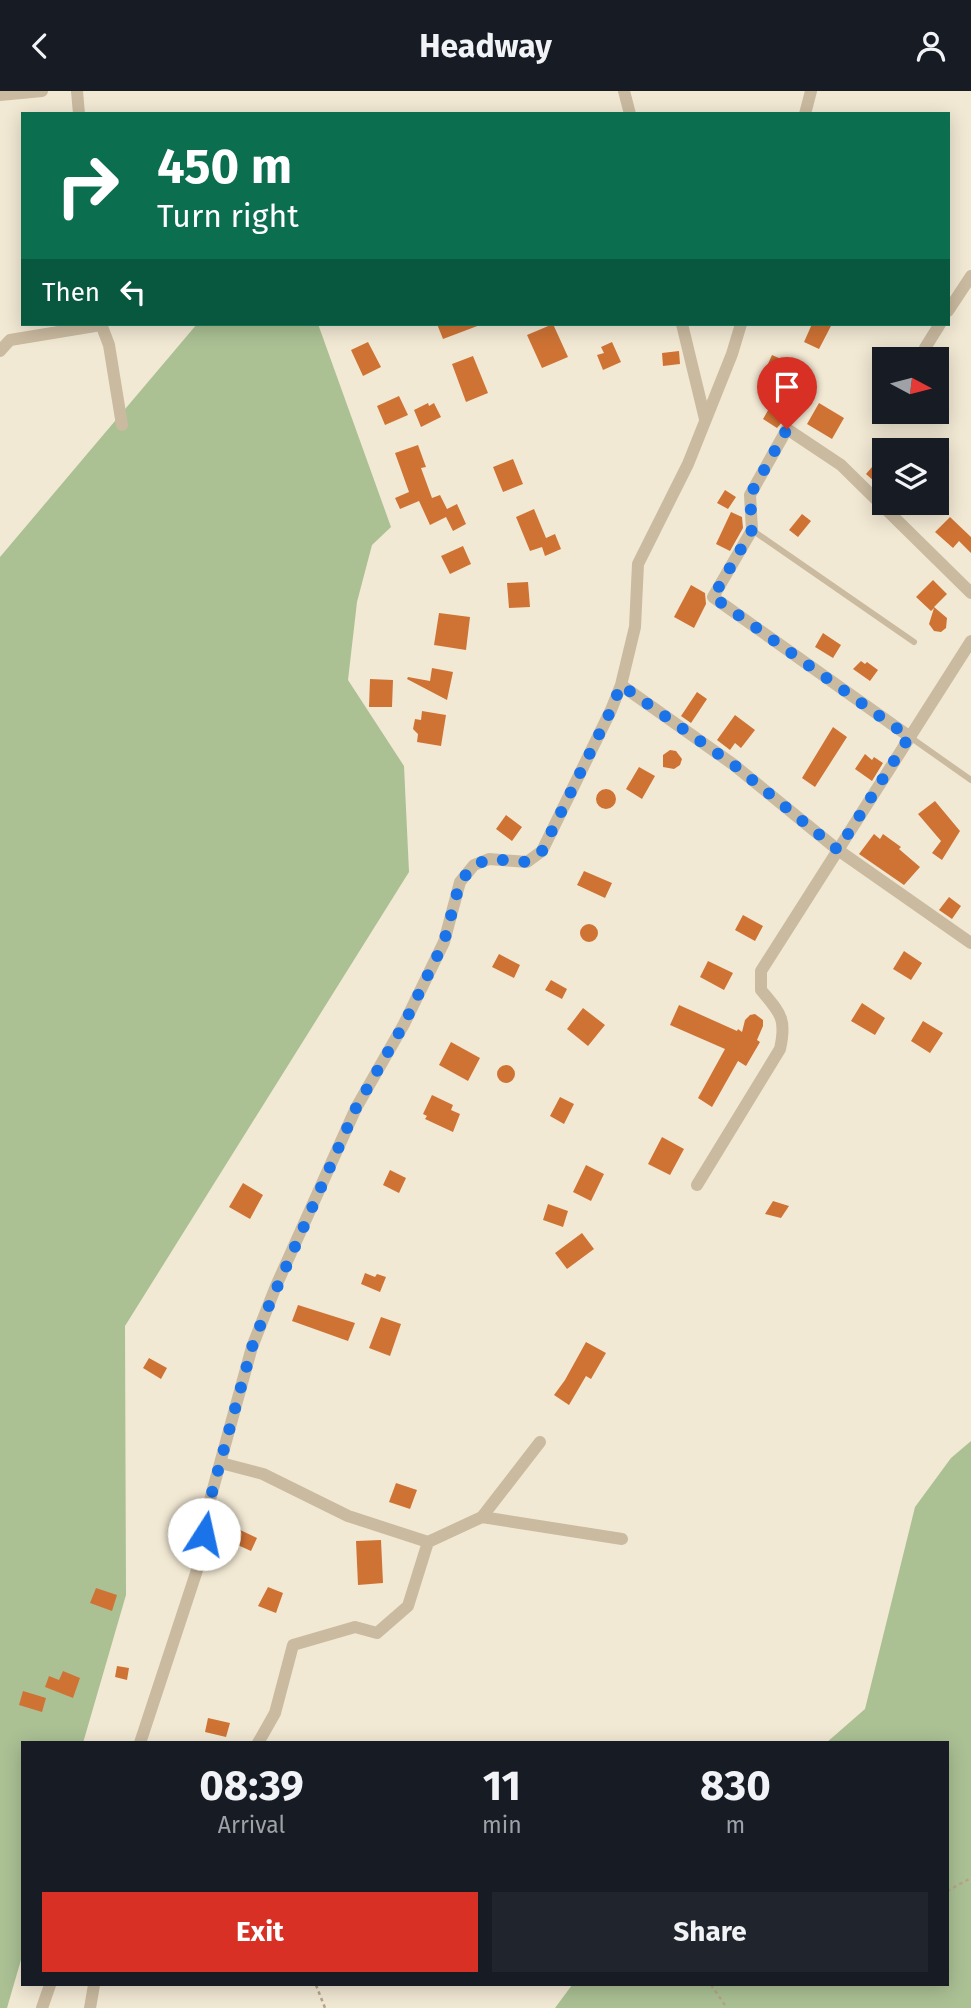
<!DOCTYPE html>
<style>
body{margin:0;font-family:"Fira Sans",sans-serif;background:#20242c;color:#f1f3f6;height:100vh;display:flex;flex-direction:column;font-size:26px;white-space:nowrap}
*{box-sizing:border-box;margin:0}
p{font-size:23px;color:#9ea1a6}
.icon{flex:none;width:38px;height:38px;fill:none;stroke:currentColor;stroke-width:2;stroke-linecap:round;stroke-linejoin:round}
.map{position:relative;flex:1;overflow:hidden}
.panel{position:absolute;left:21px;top:1650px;width:928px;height:245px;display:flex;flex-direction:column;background:#171b24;border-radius:0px;box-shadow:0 4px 18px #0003}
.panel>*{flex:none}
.top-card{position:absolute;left:21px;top:21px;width:929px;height:214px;border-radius:0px;box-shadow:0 4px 18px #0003;background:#0b6e4f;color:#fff;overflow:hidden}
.needle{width:46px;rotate:97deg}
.controls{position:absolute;left:872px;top:256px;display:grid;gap:14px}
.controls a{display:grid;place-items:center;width:77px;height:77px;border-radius:0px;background:#171b24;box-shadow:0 4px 18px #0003;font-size:35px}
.pin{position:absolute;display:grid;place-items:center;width:60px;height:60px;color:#fff;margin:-72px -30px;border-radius:50% 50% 50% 0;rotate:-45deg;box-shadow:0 0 7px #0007}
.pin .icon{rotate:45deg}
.me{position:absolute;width:77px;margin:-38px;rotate:10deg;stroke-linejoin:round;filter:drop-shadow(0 0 5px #0008)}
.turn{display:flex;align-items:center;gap:24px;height:147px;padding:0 21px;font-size:32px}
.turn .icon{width:91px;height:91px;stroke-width:2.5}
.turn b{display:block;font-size:49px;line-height:60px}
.then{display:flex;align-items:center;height:66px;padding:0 21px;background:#0003;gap:14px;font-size:26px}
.eta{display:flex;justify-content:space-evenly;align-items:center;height:119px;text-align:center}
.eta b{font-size:42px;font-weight:700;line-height:49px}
.primary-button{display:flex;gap:14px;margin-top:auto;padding:14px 21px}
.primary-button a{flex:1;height:80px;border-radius:0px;background:#d93025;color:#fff;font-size:28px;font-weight:700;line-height:80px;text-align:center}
.primary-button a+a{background:#20242c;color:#f1f3f6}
header{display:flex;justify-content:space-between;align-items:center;height:91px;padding:0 21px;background:#171b24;font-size:32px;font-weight:700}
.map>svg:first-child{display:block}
.green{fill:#abc194}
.building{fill:#cf7335}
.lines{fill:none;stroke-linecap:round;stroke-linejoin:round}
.path{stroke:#b6a48a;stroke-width:2.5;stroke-dasharray:3.5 3.5;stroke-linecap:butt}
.service{stroke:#cabaa0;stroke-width:6}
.minor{stroke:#cabaa0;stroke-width:12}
.route{stroke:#1a73e8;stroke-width:12;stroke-dasharray:0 21.6}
</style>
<header><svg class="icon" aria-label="back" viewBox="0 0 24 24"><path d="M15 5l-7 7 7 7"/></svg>Headway<svg class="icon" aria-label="person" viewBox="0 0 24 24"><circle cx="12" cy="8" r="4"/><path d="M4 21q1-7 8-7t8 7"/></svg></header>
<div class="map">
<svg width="971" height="1917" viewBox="0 0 971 1917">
<rect width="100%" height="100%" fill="#f2e9d4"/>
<path class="green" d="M197,233h121l73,203 -19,18 -15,57 -9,78 56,86 5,106 -284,454 1,269 -43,148h-60v210l-16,55h-7v-1451z
M971,1350v567h-416l17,-23h375v-242h-121l39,-34 50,-202 36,-49z"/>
<path class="building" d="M437,233h43v1l-37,14z
M553,233l15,33 -26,11 -15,-33z
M812,233h20l-13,25 -15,-7z
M368,251l13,25 -18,9 -12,-26z
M612,251l9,20 -18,8 -6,-15 7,-2 -3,-6z
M679,260l1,13 -17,2 -1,-13z
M772,264l27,12 -10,22 -27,-12z
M473,265l15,37 -22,9 -14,-38z
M399,305l9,19 -23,10 -8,-19z
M774,309l18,11 -5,9 -5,2 -5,6 -14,-9z
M428,312l1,3 5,-3 7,14 -20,10 -7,-17z
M819,312l25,15 -12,21 -25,-15z
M418,354l8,22 -5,1 11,30 8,-3 7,14 10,-5 9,20 -13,7 -7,-14 -16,8 -11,-24 -19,8 -5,-11 14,-6 -14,-39z
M513,368l10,25 -20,8 -10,-25z
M878,369l6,6v24l-18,-16z
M725,399l11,7 -8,12 -11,-6z
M534,418l12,29 9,-4 6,15 -16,7 -3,-9 -12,4 -14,-34z
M731,421l11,5 1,11 -13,23 -14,-7z
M802,423l9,7 -13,16 -9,-7z
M950,426l21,20v16l-12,-12 -6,7 -18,-16z
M463,455l8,18 -21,10 -9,-18z
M933,489l14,14 -13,13 13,11 -1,10 -5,4 -7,-1 -5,-7 5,-16 -3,3 -15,-14z
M528,491l2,25 -21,1 -2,-25z
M691,494l14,8 1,11 -12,24 -20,-11z
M439,522l31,4 -4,33 -32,-5z
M823,542l18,12 -8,13 -18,-11z
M861,570l4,3 2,-2 11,8 -8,11 -17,-12z
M432,577l21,4 -6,28 -40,-21 1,-2 22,4z
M370,588l23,1 -1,27h-23z
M697,601l10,7 -16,24 -10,-7z
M422,620l24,4 -5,31 -24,-4 1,-8 -5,-5 2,-10 6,1z
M735,624l20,15 -14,18 -6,-5 -5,7 -13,-10z
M833,636l14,10 -32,50 -13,-9z
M670,659l6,1 6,8 -2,6 -6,4 -11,-2v-12z
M865,663l7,6 2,-3 9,6 -11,18 -17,-12z
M639,676l16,9 -13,23 -16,-10z
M596 708a10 10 0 1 1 20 0a10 10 0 1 1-20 0Z
M935,710l25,30 -18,29 -10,-7 9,-12 -23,-27z
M506,724l16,12 -10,14 -16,-12z
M874,743l6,5 3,-5 18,13 -2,2 21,18 -16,18 -45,-31z
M584,780l28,12 -7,15 -28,-13z
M949,806l12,9 -9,13 -13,-9z
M743,824l20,11 -8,15 -20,-11z
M580 842a9 9 0 1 1 18 0a9 9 0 1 1-18 0Z
M904,860l18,12 -11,17 -18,-11z
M499,863l21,11 -6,13 -22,-11z
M708,870l25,12 -9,17 -24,-13z
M551,889l16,9 -5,10 -17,-9z
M862,912l23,15 -10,17 -24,-14z
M679,914l58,26 1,-2 4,3 3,-12 5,-5 5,-1 8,6v6l-6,14 3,2 -14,24 -8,-5 -26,46 -14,-9 27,-49 -55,-24z
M583,917l22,17 -17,21 -21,-17z
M923,930l20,12 -13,20 -19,-12z
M451,951l29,16 -12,23 -29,-16z
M497 983a9 9 0 1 1 18 0a9 9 0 1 1-18 0Z
M432,1004l21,10 -2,5 9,4 -7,18 -28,-13 2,-3 -4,-2z
M560,1006l14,7 -10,20 -14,-8z
M662,1046l22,12 -14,26 -22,-11z
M586,1074l18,9 -13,27 -18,-9z
M390,1079l16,8 -7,15 -16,-8z
M243,1092l20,12 -13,24 -21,-12z
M773,1110l16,5 -8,12 -16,-4z
M548,1113l20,7 -5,16 -20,-7z
M582,1142l12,16 -27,20 -12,-16z
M365,1182l10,4 2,-3 9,3 -6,15 -19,-8z
M298,1214l57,18 -7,18 -56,-20z
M381,1226l20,7 -11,32 -21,-8z
M586,1251l20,11 -15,26 -5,-3 -17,29 -15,-10 11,-15z
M149,1267l18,10 -6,11 -18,-11z
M396,1392l21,7 -7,19 -21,-7z
M236,1437l21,10 -6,13 -20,-9z
M381,1449l2,43 -25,2 -2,-44z
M268,1496l15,6 -7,20 -18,-7z
M96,1497l21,7 -5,16 -22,-8z
M117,1575l12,2 -2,12 -12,-3z
M63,1580l17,7 -7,20 -28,-11 4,-11 10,4z
M23,1600l23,7 -4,14 -23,-7z
M208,1627l22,5 -4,14 -21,-5z"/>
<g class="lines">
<path class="path" d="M947,1800l24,-13
M316,1894l9,23
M711,1894l16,23"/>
<path class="service" d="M752,439l162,112
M910,646l61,43"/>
<path class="minor" d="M77,0l2,23
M624,0l6,23
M0,4l42,-4
M805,23l6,-23
M948,220l23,-35
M101,233l8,21 13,80
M682,233l23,95
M925,257l15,-24
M0,260l10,-11 91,-15
M621,594l113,80 104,85 133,93
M910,646l-197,-140 39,-67 -2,-35 37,-66 54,36 130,128
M697,1094l83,-136c7,-31 0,-36 -19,-59v-19l210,-330
M221,1372l42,11 85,42 80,26 -20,64 -31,27 -22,-6 -62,18 -18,68 -17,30
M482,1426l58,-75
M428,1451l54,-25 140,22
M140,1652l60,-182 8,-54 44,-160 24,-61 80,-178 48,-84 40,-82 16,-60 14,-17 15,-6 38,3 15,-11 69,-141 10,-25 14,-58 3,-63 50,-100 44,-110 9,-30
M42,1917l8,-23
M90,1917l4,-23"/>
</g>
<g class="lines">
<path class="route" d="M204,1443l4,-27 44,-160 8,-21 96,-218 48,-84 40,-82 16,-60 14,-17 15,-6 38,3 15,-11 69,-141 10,-25 113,80 104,85 71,-113 -196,-140 39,-67 -2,-35 37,-66"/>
</g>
</svg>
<div class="controls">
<a><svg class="needle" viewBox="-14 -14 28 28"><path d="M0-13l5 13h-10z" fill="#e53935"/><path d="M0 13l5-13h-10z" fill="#9ea1a6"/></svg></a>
<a><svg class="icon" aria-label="layers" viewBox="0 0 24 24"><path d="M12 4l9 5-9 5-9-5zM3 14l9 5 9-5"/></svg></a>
</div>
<div class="pin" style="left:787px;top:338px;background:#d93025"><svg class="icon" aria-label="arrive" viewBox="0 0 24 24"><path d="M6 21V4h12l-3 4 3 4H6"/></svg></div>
<svg class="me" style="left:204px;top:1443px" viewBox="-20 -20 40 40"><circle r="19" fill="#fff"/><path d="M0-13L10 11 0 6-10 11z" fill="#1a73e8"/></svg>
<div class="top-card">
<div class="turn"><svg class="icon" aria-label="right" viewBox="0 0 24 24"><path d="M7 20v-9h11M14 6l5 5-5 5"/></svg><div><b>450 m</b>Turn right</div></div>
<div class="then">Then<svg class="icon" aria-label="left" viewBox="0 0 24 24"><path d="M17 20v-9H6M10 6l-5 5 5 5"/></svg></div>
</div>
<section class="panel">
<div class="eta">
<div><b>08:39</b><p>Arrival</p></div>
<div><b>11</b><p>min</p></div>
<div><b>830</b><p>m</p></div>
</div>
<div class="primary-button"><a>Exit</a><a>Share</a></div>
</section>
</div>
